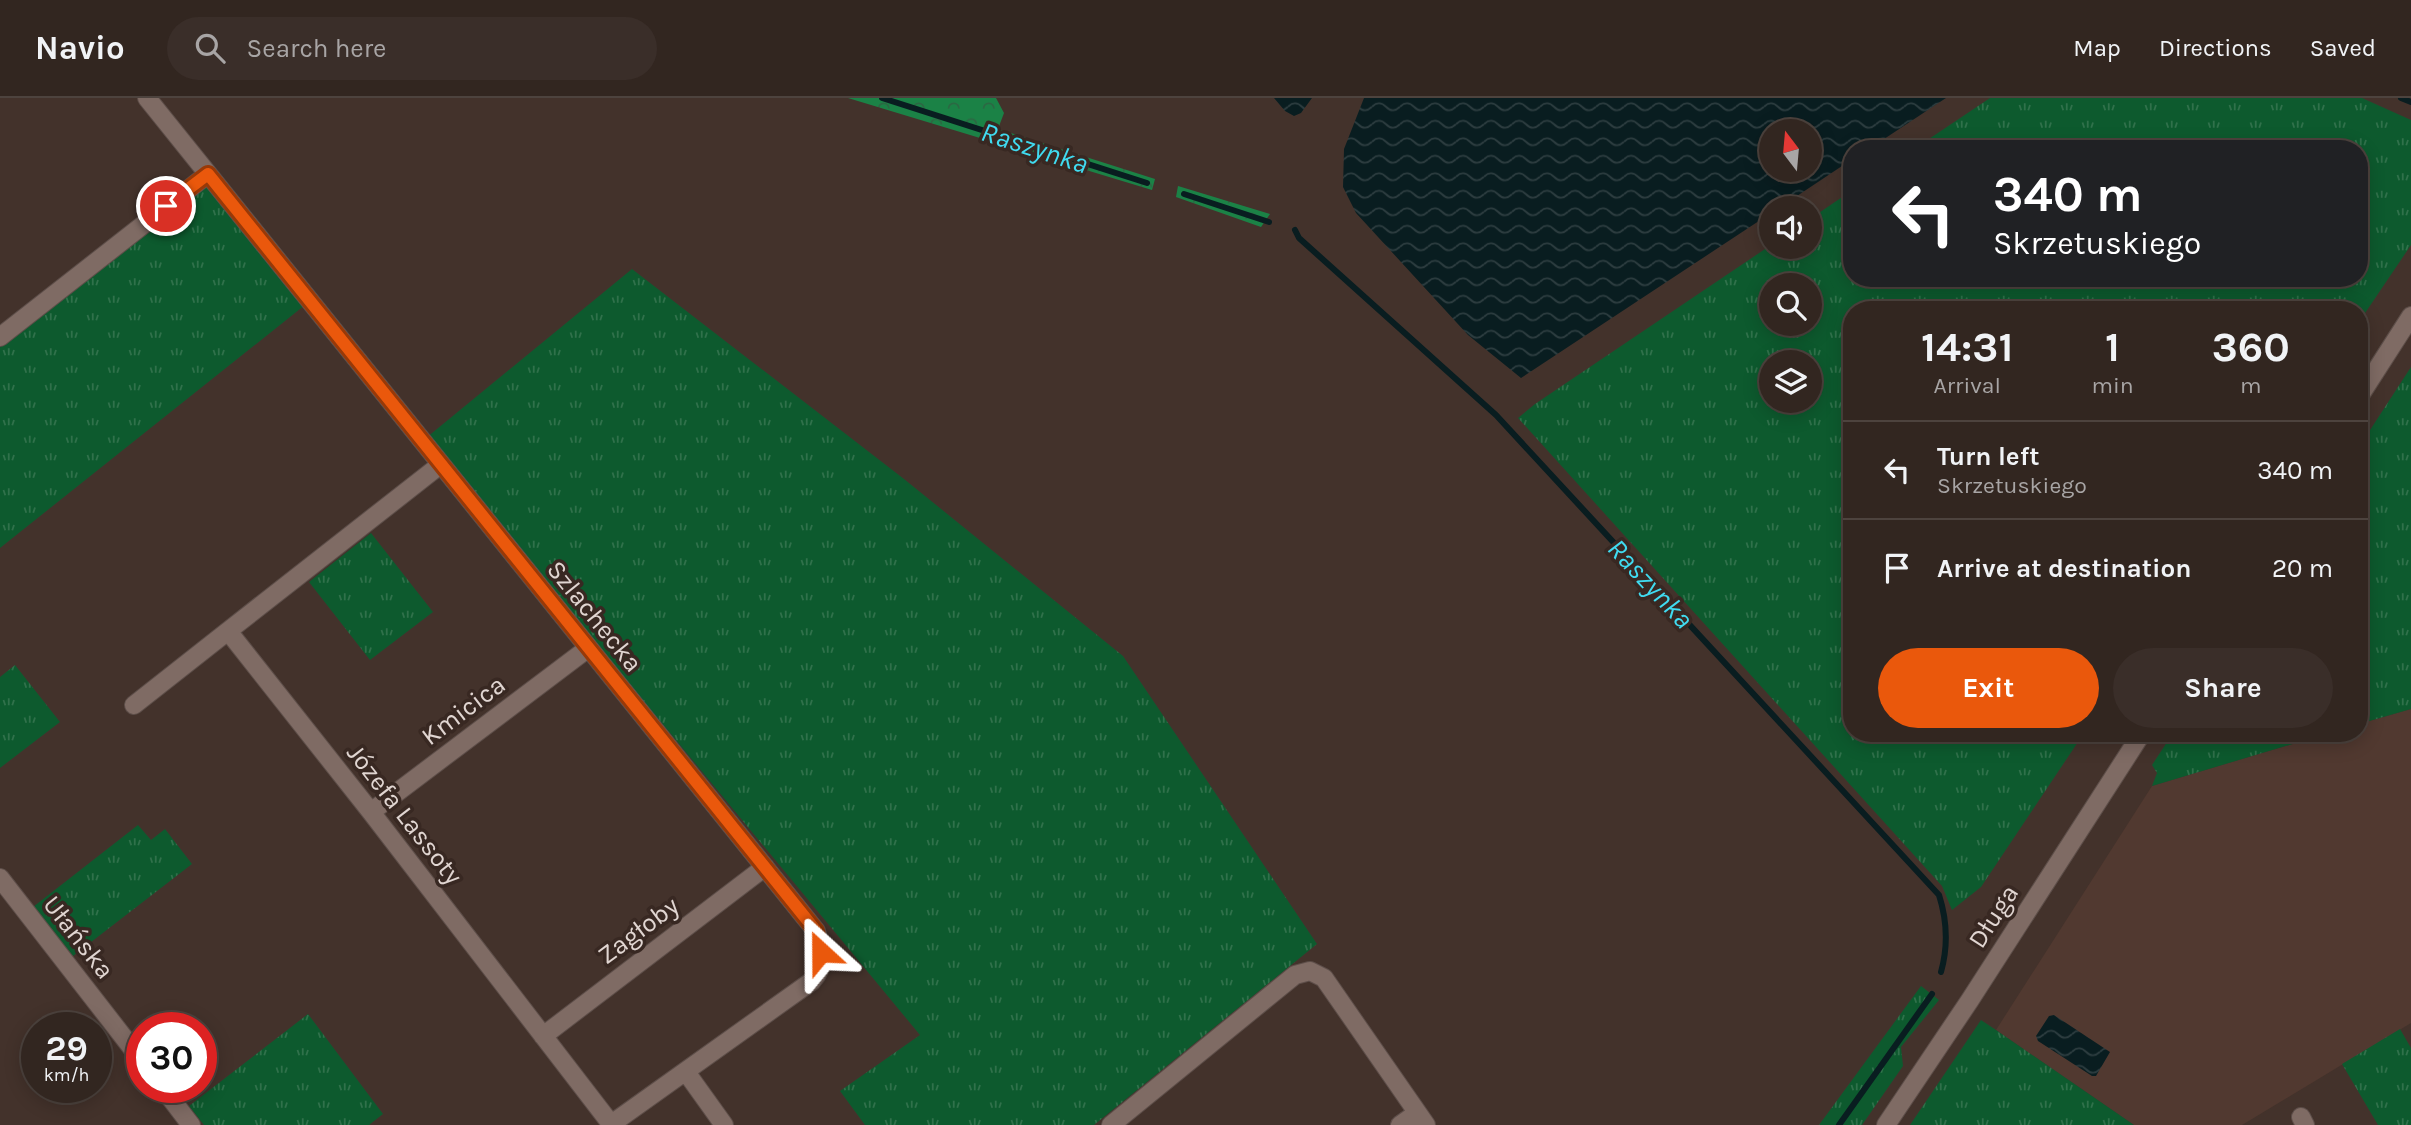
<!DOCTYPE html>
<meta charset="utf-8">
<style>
body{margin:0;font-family:Karla,sans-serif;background:#3a2e29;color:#f1f3f6;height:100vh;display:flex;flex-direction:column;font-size:26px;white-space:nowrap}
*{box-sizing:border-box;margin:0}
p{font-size:23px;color:#a8a5a5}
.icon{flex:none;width:38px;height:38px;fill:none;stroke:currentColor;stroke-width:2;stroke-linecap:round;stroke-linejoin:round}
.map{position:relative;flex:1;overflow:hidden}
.side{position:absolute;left:1843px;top:203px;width:525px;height:441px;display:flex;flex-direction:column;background:#322620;border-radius:28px;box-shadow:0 4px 18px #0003,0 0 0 2px #4d433e}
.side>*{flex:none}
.guide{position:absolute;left:1843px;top:42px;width:525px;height:147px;border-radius:28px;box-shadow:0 4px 18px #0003,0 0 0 2px #4d433e;background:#202124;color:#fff;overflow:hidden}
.needle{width:46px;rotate:344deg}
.controls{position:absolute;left:1759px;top:21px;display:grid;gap:14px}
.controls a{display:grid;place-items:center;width:63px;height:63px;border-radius:50%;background:#322620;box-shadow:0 4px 18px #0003,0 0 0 2px #4d433e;font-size:35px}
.speed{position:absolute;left:21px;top:914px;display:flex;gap:14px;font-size:35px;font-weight:700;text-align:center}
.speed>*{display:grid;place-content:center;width:91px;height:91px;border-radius:50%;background:#322620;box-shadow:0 4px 18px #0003,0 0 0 2px #4d433e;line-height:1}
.speed small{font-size:18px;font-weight:400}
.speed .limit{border:10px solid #d22;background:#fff;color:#111}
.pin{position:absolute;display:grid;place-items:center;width:60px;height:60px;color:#fff;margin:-30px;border:4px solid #fff;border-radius:50%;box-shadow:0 2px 7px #0007}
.me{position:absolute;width:77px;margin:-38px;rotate:336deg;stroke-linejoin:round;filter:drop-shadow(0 0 5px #0008)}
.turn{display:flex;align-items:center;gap:24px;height:147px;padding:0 35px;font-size:32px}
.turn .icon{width:91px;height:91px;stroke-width:2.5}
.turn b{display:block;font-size:49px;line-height:60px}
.eta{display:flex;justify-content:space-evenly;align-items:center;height:119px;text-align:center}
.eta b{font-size:42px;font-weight:700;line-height:49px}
.cta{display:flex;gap:14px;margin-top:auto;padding:14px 35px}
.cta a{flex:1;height:80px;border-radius:42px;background:#ea580c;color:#fff;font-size:28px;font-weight:700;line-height:80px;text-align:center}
.cta a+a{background:#3a2e29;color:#f1f3f6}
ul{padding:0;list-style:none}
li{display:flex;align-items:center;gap:21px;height:98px;padding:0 35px;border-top:2px solid #4d433e}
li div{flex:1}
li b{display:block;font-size:26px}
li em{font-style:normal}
header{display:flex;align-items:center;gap:42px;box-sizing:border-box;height:98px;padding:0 35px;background:#322620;border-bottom:2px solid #4d433e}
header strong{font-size:33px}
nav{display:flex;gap:38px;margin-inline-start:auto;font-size:24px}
.search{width:490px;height:63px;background:#3a2e29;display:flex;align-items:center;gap:18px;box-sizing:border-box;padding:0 24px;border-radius:38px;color:#a8a5a5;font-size:26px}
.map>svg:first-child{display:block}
.built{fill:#513930}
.grass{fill:url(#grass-tufts);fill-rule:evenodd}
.forest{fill:url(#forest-crowns)}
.water{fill:url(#water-waves);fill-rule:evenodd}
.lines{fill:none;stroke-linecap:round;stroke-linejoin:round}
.stream{stroke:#091d20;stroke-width:6}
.minor-casing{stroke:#5d4e49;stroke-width:20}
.minor{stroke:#7f6b64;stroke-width:18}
.route-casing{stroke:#983908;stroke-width:18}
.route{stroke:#ea580c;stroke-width:12}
.labels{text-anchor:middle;stroke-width:7;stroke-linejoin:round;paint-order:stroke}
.street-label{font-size:26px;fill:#e1d6d2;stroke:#382822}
.water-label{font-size:28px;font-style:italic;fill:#40dbf0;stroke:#382822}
</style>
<header>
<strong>Navio</strong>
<div class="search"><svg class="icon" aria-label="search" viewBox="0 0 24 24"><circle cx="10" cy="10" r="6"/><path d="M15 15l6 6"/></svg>Search here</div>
<nav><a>Map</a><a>Directions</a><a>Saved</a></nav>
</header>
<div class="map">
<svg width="2411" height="1027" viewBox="0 0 2411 1027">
<defs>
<pattern id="grass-tufts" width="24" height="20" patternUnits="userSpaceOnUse" patternTransform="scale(1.75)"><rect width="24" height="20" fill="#0d5a2e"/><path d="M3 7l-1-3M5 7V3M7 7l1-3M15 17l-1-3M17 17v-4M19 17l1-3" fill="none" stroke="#30714b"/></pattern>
<pattern id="forest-crowns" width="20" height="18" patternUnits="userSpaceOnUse" patternTransform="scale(1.75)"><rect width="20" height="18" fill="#1b8246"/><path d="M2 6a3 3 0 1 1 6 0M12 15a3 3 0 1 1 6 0" fill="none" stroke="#2b6843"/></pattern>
<pattern id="water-waves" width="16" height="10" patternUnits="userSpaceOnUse" patternTransform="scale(1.75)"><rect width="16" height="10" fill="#091d20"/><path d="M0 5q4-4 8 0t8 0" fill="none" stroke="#2d3d40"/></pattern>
</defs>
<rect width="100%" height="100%" fill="#43322b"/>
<path class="built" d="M2411,611v314l-169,102h-108l-138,-95 156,-244 177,-53h30v-9z"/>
<path class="grass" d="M1990,0h372l49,22v125l-52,77v-12h-507v423h232l-103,154 -29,23 -10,-24 -424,-468 17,-14 236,-159 39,2v-28l41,-28 1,87h507v-129h-445zM1771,187h39v39h-39zM1771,264h39v39h-39z
M203,89l11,2 91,116 -305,243v-204z
M632,171l272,210 219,177 194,288 -223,181h-229l-25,-34 80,-56 -494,-597z
M2411,269v342l-52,15v-277z
M371,435l62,79 -63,48 -61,-78z
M15,567l45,57 -60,46v-91z
M2173,635h156l-177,53 5,-13 -5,-8z
M138,727l13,15 14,-11 27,35 -119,92 -40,-49z
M1921,888l18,14 -38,47 2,19 -41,59h-43z
M308,916l75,100 -14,11h-165l-15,-19z
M1981,922l15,10 138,95h-224z
M2400,931l11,19v77h-33l-36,-61z"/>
<path class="forest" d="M848,0h148l8,15 -6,16 157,50 -3,11z
M1178,88l92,28 -9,13 -85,-30z"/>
<path class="water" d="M1274,0h38l-11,15 -7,3 -9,-5z
M1364,0h582l-77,51h-17l-1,11 -72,48h-8v5l-250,165 -53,-43 -112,-122 -13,-26 1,-38zM1771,33h39v39h-39z
M2054,917l56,37 -14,24h-4l-54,-35 -2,-5 13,-20z"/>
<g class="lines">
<path class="stream" d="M882,0l265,85
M2401,0l10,4
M1184,96l85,28
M1295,132l4,8 197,177 443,480c8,25 9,52 2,77
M1839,1027l93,-131"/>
<defs>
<path id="minor" d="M147,0c223,277 446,555 669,833 6,17 10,35 -4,50l-202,144
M0,239l208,-163
M2359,299l52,-81
M228,533l212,-166
M134,607l94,-74 143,181 240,312
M371,714l216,-163
M0,780l142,183
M543,938l222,-169
M686,974l38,53
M162,989l29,38
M2301,1019l4,8
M1111,1027l184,-150 15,-4 14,7 102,147
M1400,1027l17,-12
M1886,1027l84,-125 172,-267"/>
</defs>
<use href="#minor" class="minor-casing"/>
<use href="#minor" class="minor"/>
</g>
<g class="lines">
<defs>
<path id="route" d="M166,108l42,-32 608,757 5,21"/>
</defs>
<use href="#route" class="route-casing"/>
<use href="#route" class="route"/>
</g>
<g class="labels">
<g class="street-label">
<text transform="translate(595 518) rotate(51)" y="9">Szlachecka</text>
<text transform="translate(463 612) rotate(-37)" y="9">Kmicica</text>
<text transform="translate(405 716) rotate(52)" y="9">Józefa Lassoty</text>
<text transform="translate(1993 818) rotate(-57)" y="9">Długa</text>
<text transform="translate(638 832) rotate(-37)" y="9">Zagłoby</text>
<text transform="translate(79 839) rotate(52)" y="9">Ułańska</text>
</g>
<g class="water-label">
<text transform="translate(1035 49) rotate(18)" y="10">Raszynka</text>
<text transform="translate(1651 485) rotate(47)" y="10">Raszynka</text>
</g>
</g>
</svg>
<div class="controls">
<a><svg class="needle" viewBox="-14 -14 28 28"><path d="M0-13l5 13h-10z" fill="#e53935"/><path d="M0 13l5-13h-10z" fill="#a8a5a5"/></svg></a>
<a><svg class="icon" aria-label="sound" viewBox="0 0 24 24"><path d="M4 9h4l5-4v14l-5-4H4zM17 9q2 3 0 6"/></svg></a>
<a><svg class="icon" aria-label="search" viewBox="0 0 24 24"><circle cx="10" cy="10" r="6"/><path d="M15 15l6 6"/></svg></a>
<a><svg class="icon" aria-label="layers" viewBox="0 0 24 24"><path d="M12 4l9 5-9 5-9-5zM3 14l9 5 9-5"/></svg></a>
</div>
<div class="speed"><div>29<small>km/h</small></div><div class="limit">30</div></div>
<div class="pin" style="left:166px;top:108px;background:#d93025"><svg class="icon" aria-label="arrive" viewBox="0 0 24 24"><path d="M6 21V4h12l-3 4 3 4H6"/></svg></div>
<svg class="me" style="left:821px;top:854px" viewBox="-20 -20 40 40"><path d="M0-17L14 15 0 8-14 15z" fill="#ea580c" stroke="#fff" stroke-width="4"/></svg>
<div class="guide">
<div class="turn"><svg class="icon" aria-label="left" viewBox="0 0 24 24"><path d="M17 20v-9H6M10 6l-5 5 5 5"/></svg><div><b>340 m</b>Skrzetuskiego</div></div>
</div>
<section class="side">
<div class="eta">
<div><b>14:31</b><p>Arrival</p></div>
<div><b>1</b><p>min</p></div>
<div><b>360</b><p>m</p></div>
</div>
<ul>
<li><svg class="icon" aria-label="left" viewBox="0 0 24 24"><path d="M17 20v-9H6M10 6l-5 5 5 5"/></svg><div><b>Turn left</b><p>Skrzetuskiego</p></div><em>340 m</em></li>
<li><svg class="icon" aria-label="arrive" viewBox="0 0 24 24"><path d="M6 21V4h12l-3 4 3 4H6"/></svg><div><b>Arrive at destination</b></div><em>20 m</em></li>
</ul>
<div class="cta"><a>Exit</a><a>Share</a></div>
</section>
</div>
